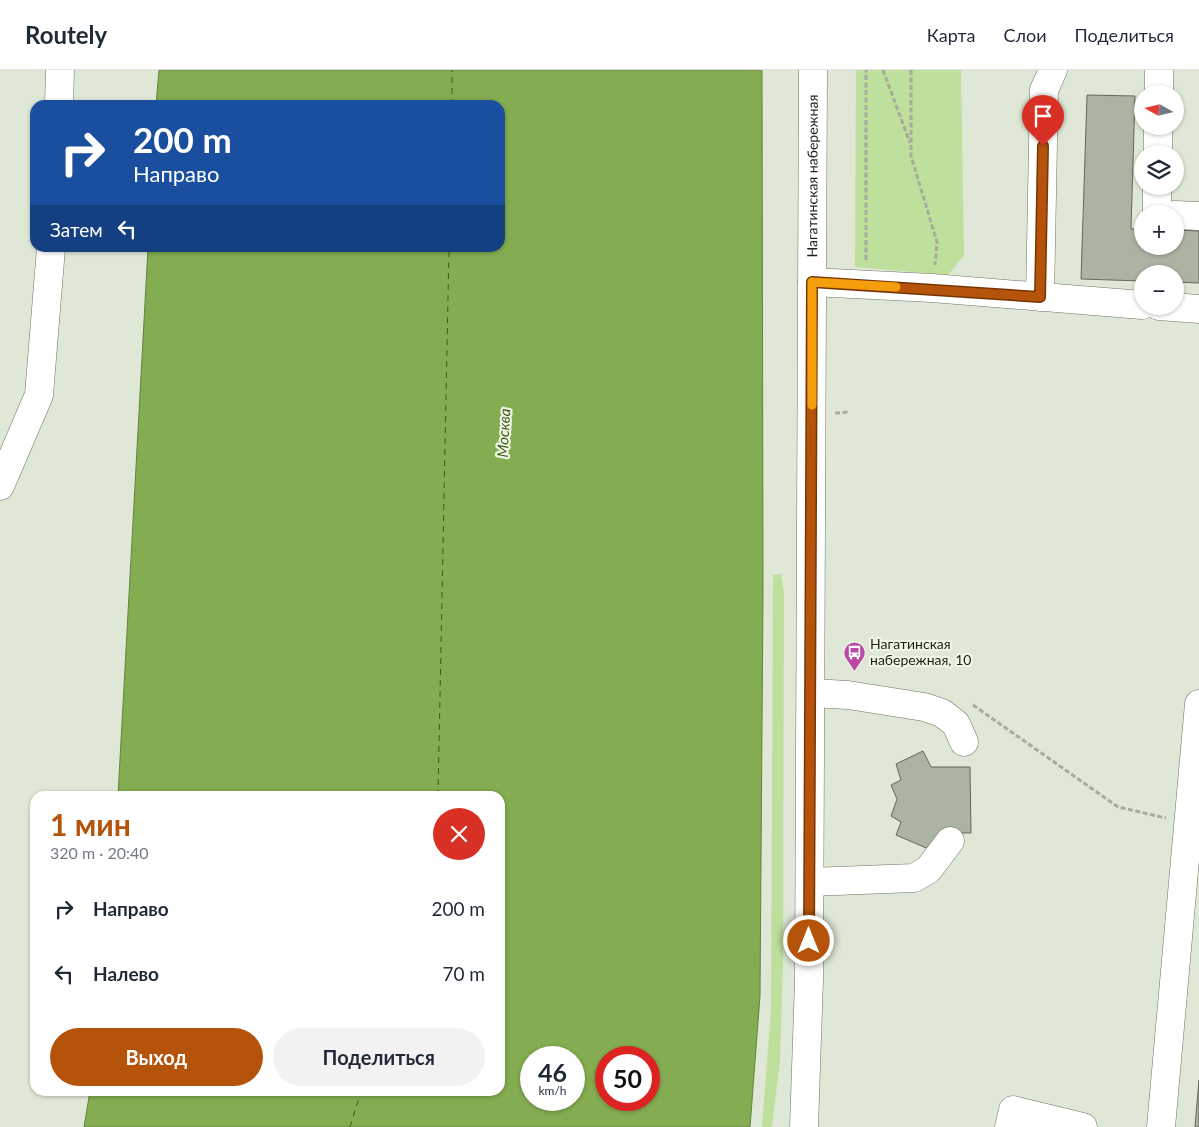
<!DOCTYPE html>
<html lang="ru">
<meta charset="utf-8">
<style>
body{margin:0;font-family:Lato,sans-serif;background:#f2f2f3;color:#1f2937;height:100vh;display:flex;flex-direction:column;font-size:19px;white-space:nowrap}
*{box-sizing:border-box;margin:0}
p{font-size:16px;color:#747a83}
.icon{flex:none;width:28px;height:28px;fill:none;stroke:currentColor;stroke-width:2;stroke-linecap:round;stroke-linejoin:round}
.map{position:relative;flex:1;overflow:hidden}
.side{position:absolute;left:30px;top:721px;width:475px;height:305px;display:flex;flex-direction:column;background:#fff;border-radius:15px;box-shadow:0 1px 4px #0004}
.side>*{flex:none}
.guide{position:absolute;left:30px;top:30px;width:475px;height:152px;border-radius:15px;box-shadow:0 1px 4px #0004;background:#1a4fa0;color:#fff;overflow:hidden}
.needle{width:32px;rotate:278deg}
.fabs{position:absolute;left:1134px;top:15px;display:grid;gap:10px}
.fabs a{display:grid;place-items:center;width:50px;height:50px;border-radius:50%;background:#fff;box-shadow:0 1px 4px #0004;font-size:25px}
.speed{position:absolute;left:520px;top:976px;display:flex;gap:10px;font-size:25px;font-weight:700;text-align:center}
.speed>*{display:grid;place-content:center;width:65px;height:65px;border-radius:50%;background:#fff;box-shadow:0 1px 4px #0004;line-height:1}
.speed small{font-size:12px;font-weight:400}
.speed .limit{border:8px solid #d22;background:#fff;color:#111}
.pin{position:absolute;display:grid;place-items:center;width:42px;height:42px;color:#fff;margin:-51px -21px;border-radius:50% 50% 50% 0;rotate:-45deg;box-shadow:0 0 5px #0007}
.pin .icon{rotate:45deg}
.me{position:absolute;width:55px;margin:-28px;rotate:0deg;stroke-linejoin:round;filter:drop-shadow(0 0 4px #0008)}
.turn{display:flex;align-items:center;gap:18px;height:105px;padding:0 20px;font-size:22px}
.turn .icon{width:65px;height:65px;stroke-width:2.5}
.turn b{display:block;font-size:35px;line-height:42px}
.then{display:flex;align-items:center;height:48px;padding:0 20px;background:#0003;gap:10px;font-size:19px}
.round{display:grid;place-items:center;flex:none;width:52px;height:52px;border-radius:26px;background:#f2f2f3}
.summary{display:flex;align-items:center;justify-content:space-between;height:85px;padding:0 20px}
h1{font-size:30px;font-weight:700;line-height:38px;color:#b45309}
.action{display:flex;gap:10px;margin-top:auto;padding:10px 20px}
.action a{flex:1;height:58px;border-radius:30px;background:#b45309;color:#fff;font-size:20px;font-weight:700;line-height:58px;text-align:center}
.action a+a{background:#f2f2f3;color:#1f2937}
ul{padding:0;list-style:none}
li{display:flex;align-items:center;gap:15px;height:65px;padding:0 20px}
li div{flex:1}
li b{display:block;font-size:19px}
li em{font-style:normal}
header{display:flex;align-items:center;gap:30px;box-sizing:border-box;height:70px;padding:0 25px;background:#fff;border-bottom:1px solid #e0e1e3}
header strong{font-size:24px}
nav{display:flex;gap:28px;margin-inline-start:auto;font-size:18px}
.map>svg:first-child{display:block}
.green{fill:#bfdf9c}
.water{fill:#84ac50;stroke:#658240;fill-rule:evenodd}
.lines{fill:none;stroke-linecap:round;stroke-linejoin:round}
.ferry{stroke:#415b1b;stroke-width:1;stroke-dasharray:6 5;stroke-linecap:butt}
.building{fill:#abb3a2;stroke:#616959}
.minor-casing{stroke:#6d7565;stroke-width:29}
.major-casing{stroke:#6d7565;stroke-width:29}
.path{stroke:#a5ac9e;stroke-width:3;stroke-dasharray:5 2.5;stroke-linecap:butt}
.minor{stroke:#fff;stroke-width:28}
.major{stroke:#fff;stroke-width:28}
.route-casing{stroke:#753606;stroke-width:12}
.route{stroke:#b45309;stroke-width:9}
.slow{stroke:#f59e0b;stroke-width:9}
.labels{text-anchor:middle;stroke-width:4.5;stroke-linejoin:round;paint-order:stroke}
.street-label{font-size:14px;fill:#1e211b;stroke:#edf6e4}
.poi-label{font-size:14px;fill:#1e211b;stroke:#edf6e4;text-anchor:start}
.water-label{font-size:15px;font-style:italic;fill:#415b1b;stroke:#edf6e4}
</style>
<header>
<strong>Routely</strong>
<nav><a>Карта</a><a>Слои</a><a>Поделиться</a></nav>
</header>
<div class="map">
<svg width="1199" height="1057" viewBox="0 0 1199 1057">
<rect width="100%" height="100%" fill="#dfe8d6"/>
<path class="green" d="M856,0h105l3,185 -16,20 -93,-8z
M781,504l3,18 -1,373 -3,95 -8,67h-10l9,-117 2,-435z"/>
<path class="water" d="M159,0h603l1,522 -3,404 -10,131h-666l6,-36h410v-295h-382l30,-548h352v-143h-344zM531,988h43v42h-43zM606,988h43v42h-43z"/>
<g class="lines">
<path class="ferry" d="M452,35v-35
M438,726l11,-548
M350,1057l11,-36"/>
</g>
<path class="building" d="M1087,25l48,1 -4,133h11v17h33v-16l24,1v52l-24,-1v-8h-33v7l-61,-2z
M923,681l8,16h39l1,66h-25l-8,20 -42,-18 5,-13 -10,-6 6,-17 -6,-14 10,-5 -5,-16z
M1199,1010v47h-4l1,-12z"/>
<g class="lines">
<defs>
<path id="minor" d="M1159,24v-24
M59,35l1,-35
M1158,84v-28
M1157,144v-28
M1175,145l24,1
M812,212l120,6 210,17
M1040,227l4,-207 9,-20
M1159,236l40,3
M0,416l39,-91 12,-147
M811,623l37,2 76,12 18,6 14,11 8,18
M810,812l104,-4 14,-8 22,-29
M1009,1057l4,-17 70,17
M1161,1057l38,-423"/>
<g id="major">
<path id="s1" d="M804,1057l5,-147 4,-910"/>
</g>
</defs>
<use href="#minor" class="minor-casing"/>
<use href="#major" class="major-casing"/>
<path class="path" d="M883,0l27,73
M911,0v86l26,86 -2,23
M866,190v-190
M835,343l14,-1
M973,635l145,102 48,11"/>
<use href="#minor" class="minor"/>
<use href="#major" class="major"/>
</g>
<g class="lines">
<defs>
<path id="route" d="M809,871l3,-659 228,15 3,-151"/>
</defs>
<use href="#route" class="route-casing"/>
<use href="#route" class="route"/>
<path class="slow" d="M812,335v-123l84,5"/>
</g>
<defs>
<symbol id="bus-pin" viewBox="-11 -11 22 30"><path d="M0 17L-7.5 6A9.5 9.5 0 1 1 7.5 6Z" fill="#bb48a3" stroke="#edf6e4"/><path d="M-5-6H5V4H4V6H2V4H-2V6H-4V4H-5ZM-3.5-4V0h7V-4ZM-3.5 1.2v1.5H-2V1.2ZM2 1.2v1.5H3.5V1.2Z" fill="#fff"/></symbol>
</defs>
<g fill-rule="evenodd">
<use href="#bus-pin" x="842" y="570" width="25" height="34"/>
</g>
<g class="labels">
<g class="street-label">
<text dy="5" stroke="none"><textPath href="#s1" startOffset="951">Нагатинская набережная</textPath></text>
</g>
<g class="poi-label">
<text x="870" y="579">Нагатинская<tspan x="870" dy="16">набережная, 10</tspan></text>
</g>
<g class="water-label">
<text transform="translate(504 363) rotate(-87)" y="5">Москва</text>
</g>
</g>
</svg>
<div class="fabs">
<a><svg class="needle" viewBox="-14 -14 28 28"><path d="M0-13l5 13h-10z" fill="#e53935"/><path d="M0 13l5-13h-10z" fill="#747a83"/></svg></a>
<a><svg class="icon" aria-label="layers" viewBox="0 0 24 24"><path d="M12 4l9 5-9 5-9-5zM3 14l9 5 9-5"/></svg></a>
<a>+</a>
<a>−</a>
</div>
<div class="speed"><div>46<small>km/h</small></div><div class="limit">50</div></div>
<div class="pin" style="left:1043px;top:76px;background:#d93025"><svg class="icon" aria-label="arrive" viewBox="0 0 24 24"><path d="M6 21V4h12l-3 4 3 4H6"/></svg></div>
<svg class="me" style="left:809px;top:871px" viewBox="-20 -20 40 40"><circle r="17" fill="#b45309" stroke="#fff" stroke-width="3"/><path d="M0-11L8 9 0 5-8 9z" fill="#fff"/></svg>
<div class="guide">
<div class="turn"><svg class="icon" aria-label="right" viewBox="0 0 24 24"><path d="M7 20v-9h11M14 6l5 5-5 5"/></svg><div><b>200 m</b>Направо</div></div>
<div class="then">Затем<svg class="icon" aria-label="left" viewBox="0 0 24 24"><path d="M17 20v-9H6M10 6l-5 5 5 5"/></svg></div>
</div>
<section class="side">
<div class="summary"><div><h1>1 мин</h1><p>320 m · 20:40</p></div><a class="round" style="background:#d93025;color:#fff"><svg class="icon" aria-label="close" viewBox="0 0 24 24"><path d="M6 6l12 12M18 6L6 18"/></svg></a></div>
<ul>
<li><svg class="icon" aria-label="right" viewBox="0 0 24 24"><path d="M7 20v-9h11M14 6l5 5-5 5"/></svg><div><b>Направо</b></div><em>200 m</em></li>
<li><svg class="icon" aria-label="left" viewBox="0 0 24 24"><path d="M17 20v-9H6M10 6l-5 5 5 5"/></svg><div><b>Налево</b></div><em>70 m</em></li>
</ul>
<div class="action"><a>Выход</a><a>Поделиться</a></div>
</section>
</div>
